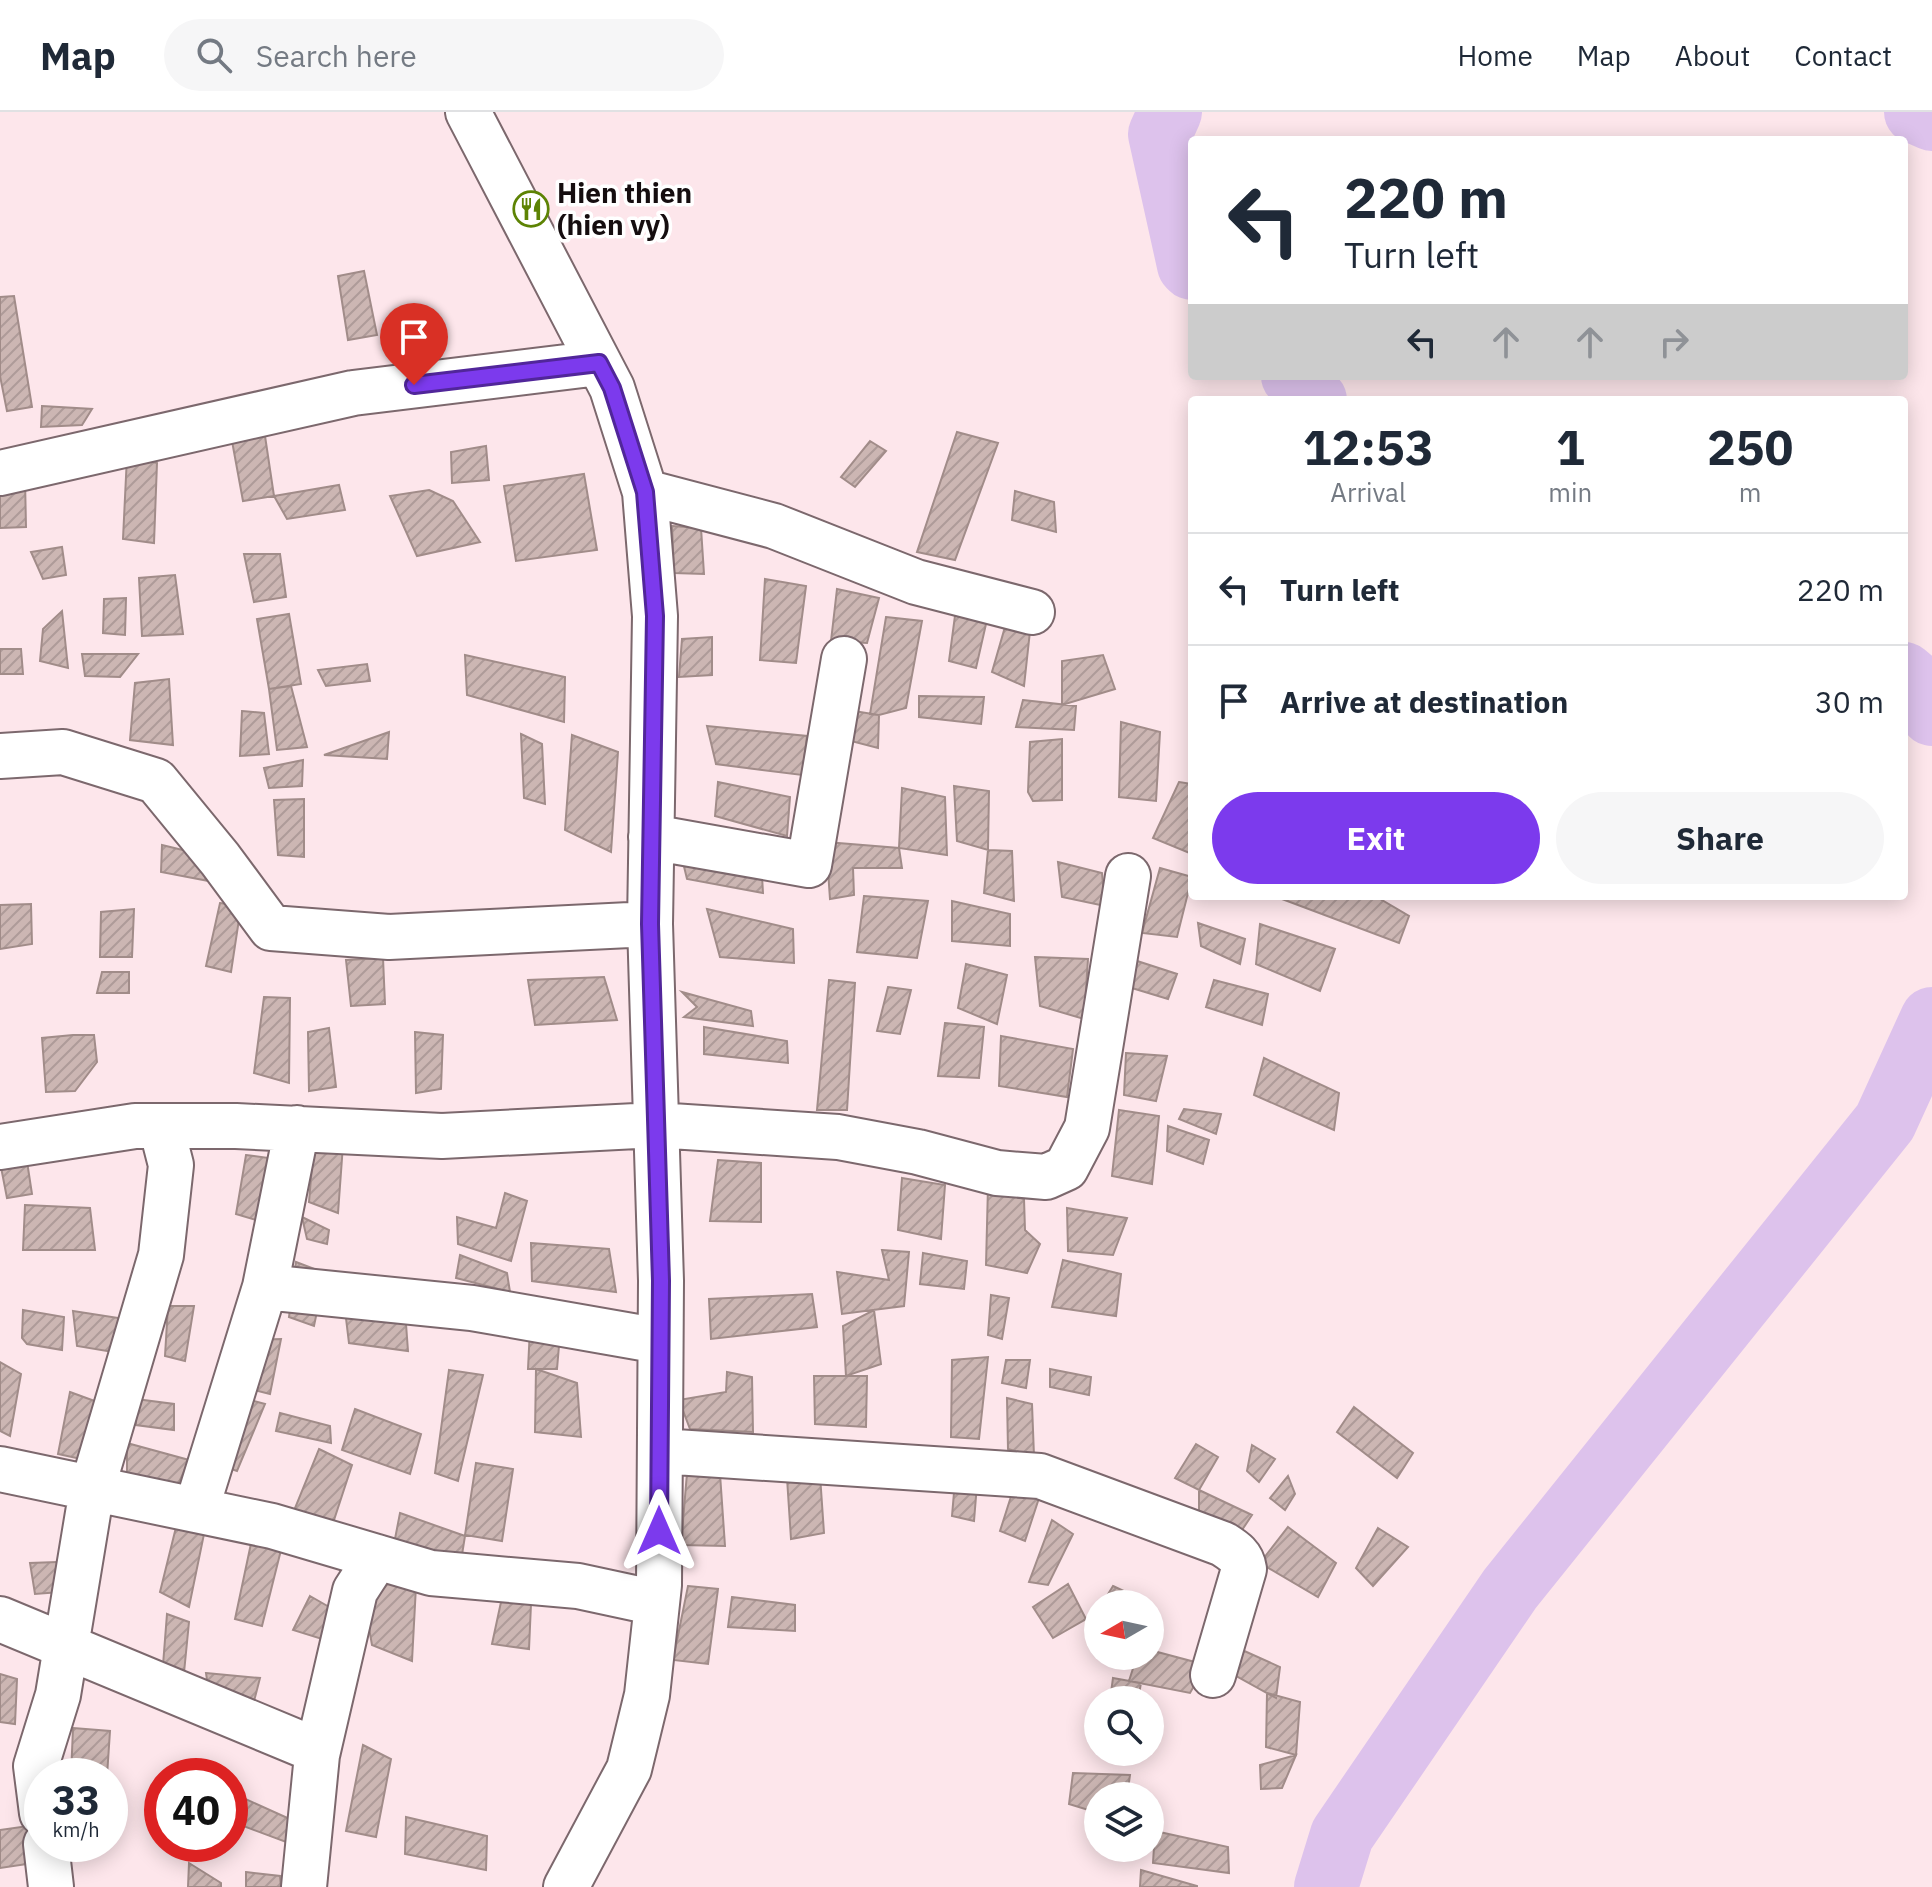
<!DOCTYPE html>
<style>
body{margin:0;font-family:"IBM Plex Sans",sans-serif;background:#f6f6f7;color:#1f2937;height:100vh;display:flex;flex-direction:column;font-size:30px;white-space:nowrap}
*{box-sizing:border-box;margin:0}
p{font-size:26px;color:#747a83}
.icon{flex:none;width:44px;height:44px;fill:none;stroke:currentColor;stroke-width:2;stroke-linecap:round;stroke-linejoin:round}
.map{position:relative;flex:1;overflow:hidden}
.drawer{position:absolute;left:1188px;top:284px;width:720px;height:504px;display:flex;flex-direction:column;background:#fff;border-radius:8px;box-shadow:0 4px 20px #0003}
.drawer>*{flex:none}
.banner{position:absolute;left:1188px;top:24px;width:720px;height:244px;border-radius:8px;box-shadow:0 4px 20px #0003;background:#fff;color:#1f2937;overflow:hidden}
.needle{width:52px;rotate:261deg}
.buttons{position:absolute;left:1084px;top:1478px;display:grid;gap:16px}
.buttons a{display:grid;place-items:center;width:80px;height:80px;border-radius:50%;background:#fff;box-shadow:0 4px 20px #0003;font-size:40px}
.speed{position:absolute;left:24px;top:1646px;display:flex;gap:16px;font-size:40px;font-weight:700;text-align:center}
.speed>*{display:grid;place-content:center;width:104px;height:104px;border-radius:50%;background:#fff;box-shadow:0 4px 20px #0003;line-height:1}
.speed small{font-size:20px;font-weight:400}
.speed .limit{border:12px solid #d22;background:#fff;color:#111}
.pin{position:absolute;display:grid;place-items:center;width:68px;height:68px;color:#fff;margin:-82px -34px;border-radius:50% 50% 50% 0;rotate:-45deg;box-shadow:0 0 8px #0007}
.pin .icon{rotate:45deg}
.me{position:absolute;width:88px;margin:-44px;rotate:0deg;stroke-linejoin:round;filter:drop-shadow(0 0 6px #0008)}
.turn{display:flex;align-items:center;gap:28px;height:168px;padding:0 24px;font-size:36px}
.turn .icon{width:104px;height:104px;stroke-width:2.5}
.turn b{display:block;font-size:56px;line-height:68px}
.lanes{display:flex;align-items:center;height:76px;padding:0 24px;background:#0003;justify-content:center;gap:40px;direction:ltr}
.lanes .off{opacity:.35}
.eta{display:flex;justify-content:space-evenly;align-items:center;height:136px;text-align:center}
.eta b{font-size:48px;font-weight:800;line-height:56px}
.action{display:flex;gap:16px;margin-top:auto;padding:16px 24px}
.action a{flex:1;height:92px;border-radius:48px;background:#7c3aed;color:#fff;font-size:32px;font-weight:800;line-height:92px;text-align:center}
.action a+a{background:#f6f6f7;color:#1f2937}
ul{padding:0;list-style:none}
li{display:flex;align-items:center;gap:24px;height:112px;padding:0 24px;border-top:2px solid #e0e1e3}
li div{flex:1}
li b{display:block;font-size:30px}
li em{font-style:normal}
header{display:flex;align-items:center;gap:48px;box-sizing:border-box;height:112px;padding:0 40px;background:#fff;border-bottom:2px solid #e0e1e3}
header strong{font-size:38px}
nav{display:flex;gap:44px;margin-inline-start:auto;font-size:28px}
.search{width:560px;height:72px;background:#f6f6f7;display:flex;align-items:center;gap:20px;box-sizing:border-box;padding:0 28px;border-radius:44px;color:#747a83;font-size:30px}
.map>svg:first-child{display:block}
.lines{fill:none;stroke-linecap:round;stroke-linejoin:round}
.river{stroke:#ddc2ec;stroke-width:64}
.building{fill:url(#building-hatch);stroke:#a18c89;stroke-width:2}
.minor-casing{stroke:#7c686d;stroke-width:48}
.minor{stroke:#fff;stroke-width:44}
.route-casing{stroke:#51269a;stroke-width:20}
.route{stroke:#7c3aed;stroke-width:14}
.labels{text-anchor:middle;stroke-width:7;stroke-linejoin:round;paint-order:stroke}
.poi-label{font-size:28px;font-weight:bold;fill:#150d0f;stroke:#fff;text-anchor:start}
</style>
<header>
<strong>Map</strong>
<div class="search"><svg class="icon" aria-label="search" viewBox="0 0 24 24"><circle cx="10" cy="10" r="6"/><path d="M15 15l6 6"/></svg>Search here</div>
<nav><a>Home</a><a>Map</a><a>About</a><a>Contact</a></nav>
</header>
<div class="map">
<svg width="1932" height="1775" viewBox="0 0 1932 1775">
<defs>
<pattern id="building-hatch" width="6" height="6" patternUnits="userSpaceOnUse" patternTransform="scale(2)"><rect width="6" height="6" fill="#ccb6b3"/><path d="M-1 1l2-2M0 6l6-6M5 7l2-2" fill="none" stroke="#ae9b99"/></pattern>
</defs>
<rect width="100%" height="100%" fill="#fde6eb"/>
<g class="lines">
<path class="river" d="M1170,0l-10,22 29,131 3,3
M1916,0l16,7
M1293,264l22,24
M1904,562l25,21 3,19
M1326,1775l16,-52 168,-246 375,-467 47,-103"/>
</g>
<path class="building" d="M364,159l13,64 -29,5 -10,-64z
M14,184l18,111 -25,4 -7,-35v-79z
M42,294l50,3 -10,16 -41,2z
M957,320l41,11 -43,117 -38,-8z
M265,324l9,60 -31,5 -11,-60z
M870,329l16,10 -31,36 -14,-10z
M486,334l3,34 -37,3 -1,-31z
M127,344l30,7 -3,80 -31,-4z
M584,362l13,76 -81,11 -12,-75z
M25,367l1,48 -26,1v-45z
M339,373l6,25 -58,9 -13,-23z
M429,378l24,11 27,41 -63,14 -27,-60z
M1015,379l39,11 2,30 -44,-12z
M672,414l29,2 3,46 -30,-1z
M62,435l4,28 -23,4 -12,-27z
M244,442h36l6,43 -32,5z
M175,463l8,59 -41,2 -3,-58z
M765,467l41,7 -10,77 -36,-3z
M837,477l42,9 -12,45 -36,-2z
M126,486l-1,37 -22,-2 1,-34z
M991,490l-15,66 -27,-7 7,-53z
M62,499l6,57 -28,-7 3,-32z
M289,502l12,70 -32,5 -12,-70z
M886,505l36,4 -16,87 -27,7 -9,-1z
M1005,515l25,4 -6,55 -32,-14z
M712,525v38l-33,2 3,-38z
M0,537h21l2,25h-23z
M82,542h56l-18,23 -35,-1z
M465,543l100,22 -1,45 -97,-27z
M1103,543l12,34 -53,16v-44z
M367,552l3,17 -44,5 -8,-16z
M169,567l4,66 -43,-5 5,-57z
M291,574l16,61 -30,3 -8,-61z
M919,584l65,1 -3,27 -62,-7z
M1023,588l53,6 -2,24 -58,-3z
M848,598l31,5 -1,33 -27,-7z
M242,599l22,2 5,41 -29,2z
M1121,610l39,10 -4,69 -37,-4z
M707,614l100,10 -5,39 -86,-11z
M389,620l-2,27 -63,-4z
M521,622l21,10 3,60 -21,-6z
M572,623l46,17 -7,100 -46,-22z
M1062,627v61l-29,1 -5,-9 2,-50z
M303,648l-1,26 -33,2 -5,-20z
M718,670l72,15 -3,39 -72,-20z
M1179,670l13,2v70l-39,-16z
M954,674l35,5 -1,59 -31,-9z
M902,676l43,9 2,58 -48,-7z
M304,687v58l-26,-2 -4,-55z
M826,730l73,6 3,20h-49l1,27 -24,4z
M162,733l58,14 -6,23 -53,-10z
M680,738l82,26 1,17 -76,-14z
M988,738l24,1 2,50 -30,-8z
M1058,750l44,11 3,33 -43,-9z
M1160,756l32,9 -15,60 -35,-4z
M864,784l64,5 -11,57 -60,-6z
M1274,784h101l34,20 -10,27z
M952,789l58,13v32l-58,-5z
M220,791l21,3 -10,66 -25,-6z
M31,792l1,40 -32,5v-44z
M134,797l-2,48h-32l1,-45z
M707,797l86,20 1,34 -74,-6z
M1198,811l47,16 -5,25 -39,-18z
M1260,812l75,25 -15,42 -64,-27z
M1035,845l53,2 -4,60 -44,-13z
M383,846l2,46 -34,2 -5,-46z
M1128,846l49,16 -9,25 -46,-14z
M966,852l41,11 -10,49 -39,-16z
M102,860h27v21h-32z
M604,865l13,43 -82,5 -7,-45z
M829,868l26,3 -8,127h-30z
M1214,868l54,14 -6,31 -56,-18z
M888,875l23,3 -11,44 -23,-3z
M682,880l69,19 2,15 -69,-9 13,-10z
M264,885l26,1 -1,85 -35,-10z
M945,911l39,4 -5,51 -41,-2z
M704,915l83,14 1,22 -84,-9z
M329,916l7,59 -27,4 -1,-59z
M415,920l28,3 -2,54 -25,4z
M73,923h21l3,27 -22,29 -29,1 -4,-54z
M1001,924l72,13 -6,48 -68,-11z
M1126,941l41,3 -11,45 -32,-6z
M1264,946l75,35 -5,37 -80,-35z
M1184,997l37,5 -5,20 -37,-15z
M1119,998l40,6 -7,68 -40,-8z
M1168,1014l41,14 -6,24 -36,-13z
M315,1018l29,1 -6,82 -29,-11z
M26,1043l6,39 -25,4 -7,-36z
M246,1043l23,3 -6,64 -27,-8z
M718,1048l43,3v59l-51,-1z
M902,1066l43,7 -4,54 -43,-9z
M988,1074l36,13 1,31 15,14 -13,29 -41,-8z
M505,1081l22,8 -16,60 -53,-17 -1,-27 39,11z
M25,1093l65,3 5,42h-72z
M1067,1096l60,10 -14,37 -45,-4z
M302,1105l27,13 -2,14 -20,-5z
M531,1131l78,6 7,43 -84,-11z
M882,1138l27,2 -5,54 -62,8 -5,-42 52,8z
M923,1141l44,8 -3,28 -44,-5z
M460,1143l47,18 3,19 -54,-14z
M1063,1148l58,14 -5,42 -64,-9z
M296,1150l29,11 -11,53 -25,-9z
M812,1182l5,33 -106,12 -2,-40z
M991,1183l18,3 -7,41 -14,-4z
M168,1194h26l-9,55 -20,-5z
M531,1196l31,3 -5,58h-29z
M23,1198l41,7 -2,33 -35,-6 -5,-6z
M345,1198l61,14 2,27 -59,-8z
M874,1198l7,54 -35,12 -3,-50z
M73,1199l78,12 -2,35 -72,-12z
M281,1227l-11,55 -36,-9 10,-45z
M988,1245l-9,82 -28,-2 1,-77z
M1006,1248h24l-4,28 -24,-5z
M0,1250l21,12 -11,62 -10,-5z
M536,1257l41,14 4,54 -46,-5z
M1050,1257l41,8 -2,18 -39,-8z
M449,1258l34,5 -25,106 -23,-8z
M727,1260l25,5 1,55 -63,-3 -11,-29 47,-8z
M814,1264h53l-1,51 -51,-3z
M70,1280l30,11 -5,59 -37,-8z
M236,1284l29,8 -28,67 -32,-11z
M1007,1286l25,6 2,52 -26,-7z
M136,1287l38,5v26l-38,-5z
M1354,1295l59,46 -16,25 -60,-46z
M355,1297l66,25 -11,40 -68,-24z
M280,1301l50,13 1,17 -55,-12z
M127,1331l62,17 -12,27 -50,-6z
M1196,1332l22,13 -19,33 -24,-12z
M1252,1333l23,14 -16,23 -12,-11z
M319,1337l33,16 -19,58 -40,-10z
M476,1351l37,6 -11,72 -37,-6z
M687,1361l33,1 5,72 -44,-1z
M820,1363l4,58 -33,6 -4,-61z
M1288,1364l7,18 -10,16 -15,-12z
M955,1369l22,3 -3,37 -22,-5z
M1014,1375l25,11 -14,43 -25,-10z
M1199,1378l53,25 -16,24 -37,-20z
M181,1395l23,27 -15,73 -29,-15z
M400,1401l65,23 -4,25 -67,-17z
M1052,1408l21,14 -25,51 -19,-3z
M1288,1415l48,36 -18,34 -58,-34z
M1378,1416l30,19 -35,39 -17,-18z
M253,1422l30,8 -21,84 -27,-7z
M384,1447l32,27 -4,75 -40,-16 -3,-17z
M85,1449l2,29 -52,4 -5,-31z
M1068,1472l18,35 -33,19 -20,-31z
M688,1474l30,3 -10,75 -35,-4z
M1113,1474l32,15 -2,3h-41z
M310,1484l47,27 -6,25 -58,-18z
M732,1485l63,8v26l-67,-4z
M501,1490l30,2 -2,45 -37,-5z
M167,1502l22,8 -7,71 -20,-15z
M1231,1533l49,22 -4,31 -56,-31z
M1150,1538l56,15 -16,28 -61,-12 8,-25h13z
M206,1561l54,5 -8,31 -43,-16z
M0,1562l17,5 -2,45 -15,-2z
M1113,1566l28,5 -3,17h-28z
M1267,1581l33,9 -4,53 -30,-8z
M73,1616l37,3 -3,45h-36z
M363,1633l28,14 -15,78 -30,-6z
M1296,1643l-14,33 -21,1 -1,-24z
M1073,1661l57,2 -3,21h-29v17l-29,-9z
M230,1680l73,33 2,24 -75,-28z
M406,1705l81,19 -1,34 -81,-16z
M42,1712l12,36 -54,8v-38z
M1155,1719l73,16 1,26 -76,-10z
M189,1751l32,20v4h-33z
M1141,1758l56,16v1h-57z
M246,1760l34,4 1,11h-35z"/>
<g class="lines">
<defs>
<path id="minor" d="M468,0l144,276 33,104 10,124 -5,308 11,357 -2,304 -12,110 -18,74 -63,118
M0,361l353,-80 246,-30
M645,380l129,34 142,56 116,30
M0,644l63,-4 93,29 64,78 51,69 118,9 261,-13
M651,725l158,28 35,-206
M0,1035l135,-21h101l206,10 214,-11 182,12 80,15 79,21 49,4 20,-9 21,-40 41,-252
M265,1175l207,21 188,33
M660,1339l380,25 183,68c11,7 19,12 21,25l-31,106
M0,1357l272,57 159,47 147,13 79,17
M196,1398l69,-223 32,-159
M0,1507l318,132
M42,1701l-6,-47 22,-71 34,-206 69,-234 10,-90 -10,-39
M46,1732l5,43
M304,1775l13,-132 38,-164 22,-34"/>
</defs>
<use href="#minor" class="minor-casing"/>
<use href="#minor" class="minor"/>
</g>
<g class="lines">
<defs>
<path id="route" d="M414,273l185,-22 13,25 33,104 10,124 -5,308 11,357 -2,250"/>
</defs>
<use href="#route" class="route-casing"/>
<use href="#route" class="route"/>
</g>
<defs>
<symbol id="restaurant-ring" viewBox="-11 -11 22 22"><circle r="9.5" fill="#fff" stroke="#5d8304" stroke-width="1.5"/><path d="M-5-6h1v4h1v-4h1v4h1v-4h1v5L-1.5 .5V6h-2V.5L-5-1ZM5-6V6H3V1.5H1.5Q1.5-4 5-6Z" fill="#5d8304"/></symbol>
</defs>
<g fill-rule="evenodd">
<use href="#restaurant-ring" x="511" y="77" width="40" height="40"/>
</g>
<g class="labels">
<g class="poi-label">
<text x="557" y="91">Hien thien<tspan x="557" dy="32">(hien vy)</tspan></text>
</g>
</g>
</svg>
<div class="buttons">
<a><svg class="needle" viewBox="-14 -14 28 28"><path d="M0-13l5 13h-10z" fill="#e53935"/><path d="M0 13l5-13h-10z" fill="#747a83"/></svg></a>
<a><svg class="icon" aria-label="search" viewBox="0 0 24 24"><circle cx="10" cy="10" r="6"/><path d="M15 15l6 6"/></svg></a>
<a><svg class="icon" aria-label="layers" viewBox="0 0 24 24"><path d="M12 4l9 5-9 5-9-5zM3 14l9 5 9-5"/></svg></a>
</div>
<div class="speed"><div>33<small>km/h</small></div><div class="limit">40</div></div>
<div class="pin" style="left:414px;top:273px;background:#d93025"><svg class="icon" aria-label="arrive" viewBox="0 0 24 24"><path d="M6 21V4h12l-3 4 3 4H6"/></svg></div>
<svg class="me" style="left:659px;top:1419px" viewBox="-20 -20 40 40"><path d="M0-17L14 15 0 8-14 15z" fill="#7c3aed" stroke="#fff" stroke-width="4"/></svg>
<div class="banner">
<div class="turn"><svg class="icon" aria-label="left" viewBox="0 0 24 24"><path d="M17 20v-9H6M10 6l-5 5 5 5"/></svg><div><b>220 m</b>Turn left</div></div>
<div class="lanes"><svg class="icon" aria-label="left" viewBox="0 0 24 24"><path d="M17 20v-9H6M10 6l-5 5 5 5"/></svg><svg class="icon off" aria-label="ahead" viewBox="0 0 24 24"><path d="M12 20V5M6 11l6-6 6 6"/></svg><svg class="icon off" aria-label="ahead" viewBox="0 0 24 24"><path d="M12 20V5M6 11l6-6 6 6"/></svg><svg class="icon off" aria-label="right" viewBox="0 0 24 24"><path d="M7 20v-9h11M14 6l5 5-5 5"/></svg></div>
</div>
<section class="drawer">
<div class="eta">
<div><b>12:53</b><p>Arrival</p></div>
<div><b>1</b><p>min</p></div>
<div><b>250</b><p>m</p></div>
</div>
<ul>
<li><svg class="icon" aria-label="left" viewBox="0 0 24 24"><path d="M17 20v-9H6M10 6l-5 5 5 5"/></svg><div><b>Turn left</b></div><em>220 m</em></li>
<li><svg class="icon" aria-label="arrive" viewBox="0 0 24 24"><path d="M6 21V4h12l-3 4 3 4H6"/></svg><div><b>Arrive at destination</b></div><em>30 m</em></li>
</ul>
<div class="action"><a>Exit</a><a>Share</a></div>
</section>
</div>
